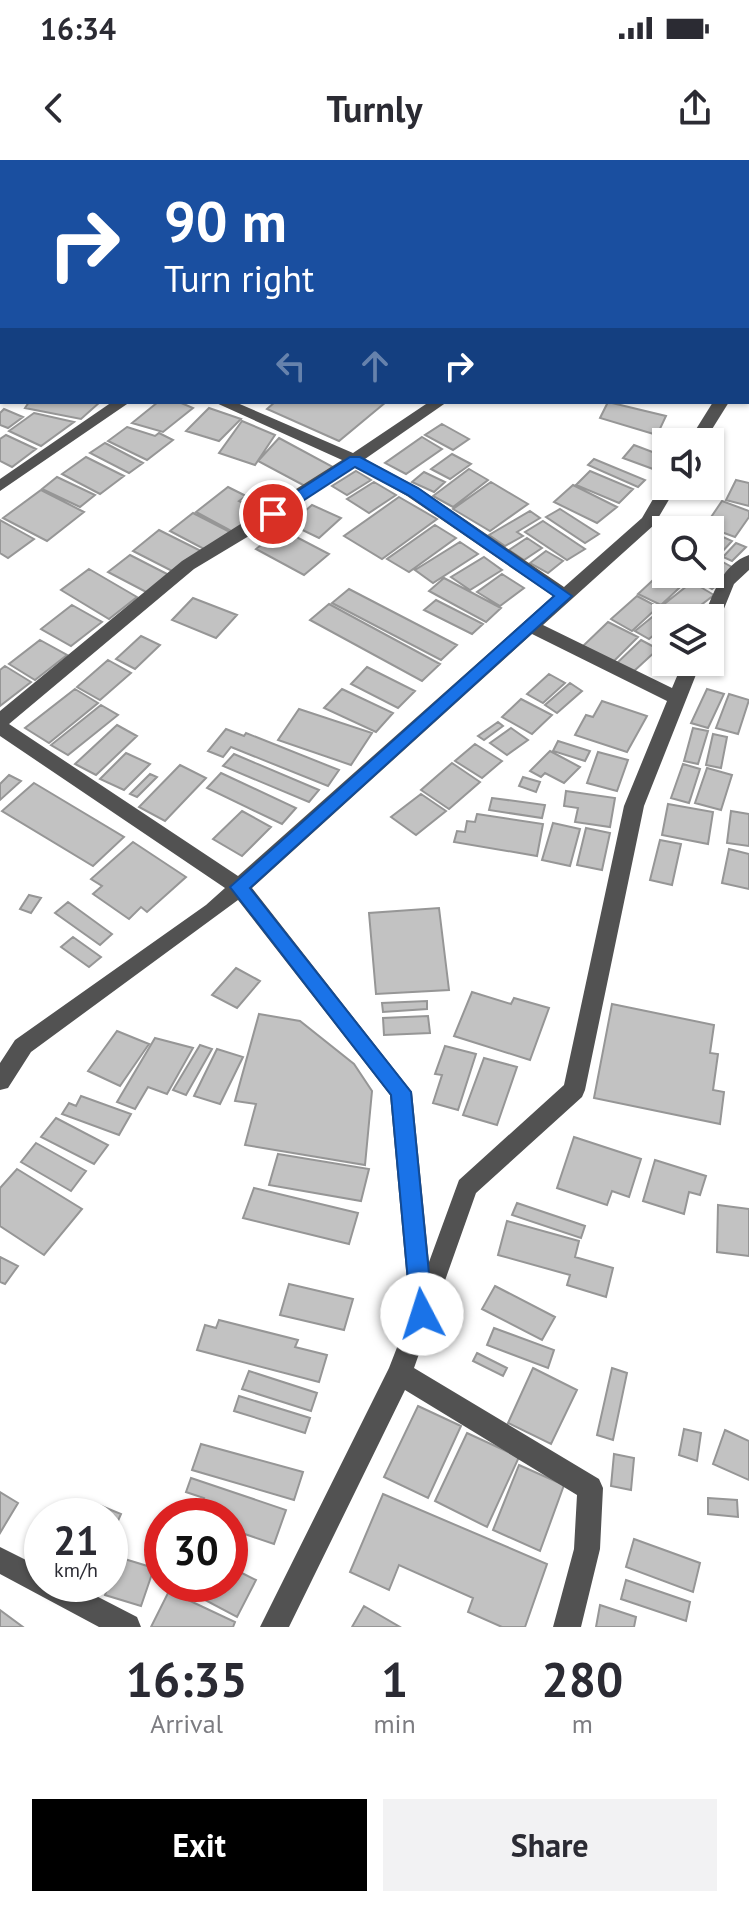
<!DOCTYPE html>
<style>
body{margin:0;font-family:"PT Sans",sans-serif;background:#f2f2f3;color:#2b2b33;height:100vh;display:flex;flex-direction:column;font-size:30px;white-space:nowrap}
*{box-sizing:border-box;margin:0}
p{font-size:26px;color:#7c7c81}
.icon{flex:none;width:44px;height:44px;fill:none;stroke:currentColor;stroke-width:2;stroke-linecap:round;stroke-linejoin:round}
.map{position:relative;height:1467px;overflow:hidden}
.sheet{display:flex;flex-direction:column;background:#fff;flex:1}
.sheet>*{flex:none}
.top-card{position:absolute;left:0px;top:0px;width:750px;height:244px;box-shadow:0 2px 6px #0004;background:#1a4fa0;color:#fff;overflow:hidden}
.controls{position:absolute;left:652px;top:268px;display:grid;gap:16px}
.controls a{display:grid;place-items:center;width:72px;height:72px;border-radius:0px;background:#fff;box-shadow:0 2px 6px #0004;font-size:40px}
.speed{position:absolute;left:24px;top:1338px;display:flex;gap:16px;font-size:40px;font-weight:700;text-align:center}
.speed>*{display:grid;place-content:center;width:104px;height:104px;border-radius:50%;background:#fff;box-shadow:0 2px 6px #0004;line-height:1}
.speed small{font-size:20px;font-weight:400}
.speed .limit{border:12px solid #d22;background:#fff;color:#111}
.pin{position:absolute;display:grid;place-items:center;width:68px;height:68px;color:#fff;margin:-34px;border:4px solid #fff;border-radius:50%;box-shadow:0 2px 8px #0007}
.me{position:absolute;width:88px;margin:-44px;rotate:355deg;stroke-linejoin:round;filter:drop-shadow(0 0 6px #0008)}
.turn{display:flex;align-items:center;gap:28px;height:168px;padding:0 32px;font-size:36px}
.turn .icon{width:104px;height:104px;stroke-width:2.5}
.turn b{display:block;font-size:56px;line-height:68px}
.lanes{display:flex;align-items:center;height:76px;padding:0 32px;background:#0003;justify-content:center;gap:40px;direction:ltr}
.lanes .off{opacity:.35}
.eta{display:flex;justify-content:space-evenly;align-items:center;height:136px;text-align:center}
.eta b{font-size:48px;font-weight:800;line-height:56px}
.action{display:flex;gap:16px;margin-top:auto;padding:16px 32px}
.action a{flex:1;height:92px;border-radius:0px;background:#000;color:#fff;font-size:32px;font-weight:800;line-height:92px;text-align:center}
.action a+a{background:#f2f2f3;color:#2b2b33}
.status{display:flex;justify-content:space-between;align-items:center;height:56px;padding:0 40px;background:#fff;direction:ltr}
.status svg{height:22px;fill:currentColor}
header{display:flex;justify-content:space-between;align-items:center;height:104px;padding:0 32px;background:#fff;font-size:36px;font-weight:800}
.map>svg:first-child{display:block}
.building{fill:#c2c2c2;stroke:#969696;stroke-width:2}
.lines{fill:none;stroke-linecap:round;stroke-linejoin:round}
.minor{fill:#525252;fill-rule:evenodd}
.route{fill:#1a73e8;stroke:#114b97;stroke-width:2}
</style>
<div class="status"><b>16:34</b><svg viewBox="0 0 49 12"><path d="M0 12V9h3v3zM5 12V6h3v6zM10 12V3h3v9zM15 12V0h3v12zM26 1h20v11H26zM47 4h2v5h-2z"/></svg></div>
<header><svg class="icon" aria-label="back" viewBox="0 0 24 24"><path d="M15 5l-7 7 7 7"/></svg>Turnly<svg class="icon" aria-label="share" viewBox="0 0 24 24"><path d="M12 15V3M7 8l5-5 5 5M5 13v7h14v-7"/></svg></header>
<div class="map">
<svg width="749" height="1467" viewBox="0 0 749 1467">
<rect width="100%" height="100%" fill="#fff"/>
<path class="building" d="M29,242h71l-19,17 -56,-11z
M158,242h21l14,6 -30,24 -31,-9z
M275,242h111l-47,39 -72,-32z
M608,242l58,14 -9,19 -57,-17z
M209,248l32,11 -22,22 -33,-10z
M4,249l19,8 -15,11 -8,-3v-12z
M34,253l40,9 -33,24 -32,-15z
M242,261l33,14 -20,30 -36,-12z
M442,264l27,15 -16,11 -28,-15z
M127,267l28,9 4,-3 14,7 -26,20 -39,-19z
M6,275l30,14 -24,18 -12,-6v-22z
M422,277l20,12 -36,25 -21,-11z
M279,278l54,29 -28,19 -47,-25z
M105,283l38,20 -14,10 -39,-20z
M634,285l29,11 -10,13 -30,-11z
M452,294l19,10 -21,15 -19,-10z
M86,297l38,19 -24,18 -38,-20z
M594,299l51,21 -7,7 -50,-22z
M469,309l19,11 -35,27 -20,-11z
M356,311l15,9 -24,15 -15,-9z
M590,311l43,18 -14,14 -43,-18z
M424,312l21,10 -11,10 -22,-10z
M57,317l38,18 -15,12 -38,-18z
M736,320l13,3v23l-23,-6z
M374,322l22,13 -27,18 -22,-14z
M491,322l37,22 -38,27 -37,-22z
M573,325l44,22 -20,16 -43,-21z
M228,327l18,9 -7,5 20,10 -26,21 -37,-20z
M41,330l43,22 -37,29 -44,-23z
M399,337l38,22 -55,40 -38,-23z
M722,341l27,10v6l-14,20 -30,-11z
M312,345l29,13 -22,20 -29,-14z
M560,349l39,25 -14,9 -39,-26z
M530,351l10,7 -23,14 6,4 -18,10 -16,-11z
M193,353l37,19 -24,18 -36,-19z
M0,360l34,19 -26,19 -8,-5z
M543,361l42,28 -18,11 -42,-28z
M435,365l21,13 -47,34 -22,-13z
M281,369l48,25 -25,21 -48,-26z
M159,370l42,21 -25,22 -43,-22z
M710,371l22,10 -11,12 -11,-5z
M527,378l15,10 -18,12 -15,-10z
M460,382l18,12 -45,29 -18,-13z
M736,383l10,4 -14,14 -9,-4z
M546,391l17,10 -15,12 -18,-10z
M130,395l41,21 -21,18 -42,-22z
M484,397l18,13 -32,20 -19,-13z
M721,401l16,9 -25,19 -15,-9 13,-6z
M666,408v6l25,3 -30,28 -23,-11z
M89,409l48,28 -28,22 -48,-29z
M502,414l22,14 -24,18 -23,-14z
M444,418l57,30 -15,14 -57,-31z
M692,422l22,13 -30,23 -21,-13z
M349,429l108,56 -16,15 -109,-57z
M637,436l21,11 -26,24 -21,-12z
M193,438l44,17 -21,23 -44,-18z
M436,440l47,24 -11,10 -48,-24z
M329,444l111,60 -18,17 -112,-61z
M72,445l30,17 -31,24 -30,-17z
M662,449l13,8 -9,1v7l-17,14 -14,-8z
M608,462l30,15 -25,25 -30,-16z
M141,476l19,9 -25,24 -19,-10z
M40,480l27,15 -32,25 -26,-16z
M641,480l17,9 -25,23 -16,-9z
M108,500l23,13 -31,27 -23,-13z
M5,506l26,16 -31,24v-36z
M367,507l48,24 -17,17 -47,-24z
M549,514l16,9 -22,20 -16,-9z
M570,523l12,8 -25,22 -12,-8z
M75,529l23,14 -49,40 -24,-15z
M342,529l51,24 -17,19 -52,-24z
M707,529l17,5 -16,34 -17,-5z
M729,534l20,6 -11,34 -22,-6z
M521,539l31,16 -20,19 -30,-17z
M602,541l45,15 -20,36 -52,-17 11,-20 7,2z
M101,545l17,10 -50,40 -17,-10z
M299,549l73,24 -21,32 -73,-25z
M498,562l5,4 -19,14 -6,-4z
M117,565l20,11 -41,39 -21,-11z
M511,568l17,12 -21,15 -17,-12z
M693,568l15,3 -10,33 -14,-3z
M226,569l18,7 2,-3 93,37 -11,16 -97,-39 -8,10 -15,-6z
M713,574l14,3 -6,31 -15,-3z
M558,581l32,10 -5,10 -32,-10z
M475,584l27,17 -20,17 -27,-17z
M550,591l30,16 -16,16 -19,-10 -4,4 -11,-6z
M598,592l30,8 -11,31 -30,-8z
M126,593l24,11 -26,26 -24,-11z
M234,594l85,36 -10,12 -86,-36z
M452,603l28,19 -31,27 -28,-19z
M683,604l17,5 -11,34 -18,-5z
M180,605l26,13 -41,43 -26,-14z
M707,608l25,7 -11,35 -26,-7z
M221,613l75,35 -14,16 -75,-36z
M150,614l7,3 -20,20 -7,-3z
M9,615l12,6 -21,19v-16z
M523,617l17,5 -4,10 -17,-6z
M34,623l90,54 -31,29 -91,-55z
M566,631l49,7 -5,29 -35,-5 3,-14 -14,-2z
M421,634l25,17 -30,24 -25,-18z
M492,638l53,7 -3,13 -53,-8z
M668,644l45,8 -5,32 -46,-9z
M242,651l29,16 -29,29 -29,-17z
M731,651l18,3v32l-22,-3z
M477,654l66,10 -6,32 -83,-14 3,-11 8,1 2,-11 8,1z
M553,663l27,6 -10,37 -28,-6z
M586,668l24,5 -8,37 -25,-5z
M660,680l21,4 -9,41 -22,-5z
M133,682l53,35 -39,35 -6,-5 -12,12 -36,-25 9,-8 -11,-7z
M729,689l20,5v35l-27,-6z
M29,735l12,3 -10,15 -11,-4z
M68,742l44,32 -12,11 -45,-32z
M439,748l10,82 -73,4 -7,-81z
M73,777l28,20 -12,10 -28,-20z
M236,808l24,13 -23,27 -25,-13z
M472,832l39,12 3,-6 35,10 -19,52 -76,-24z
M427,841v8l-44,3 -1,-9z
M612,844l102,21 -4,28 8,1 -5,36 11,2 -4,32 -126,-26z
M259,854l41,7 54,43 18,27 -7,74 -120,-20 11,-41 -21,-3z
M428,856l2,17 -46,2 -1,-17z
M117,871l32,13 -29,42 -32,-15z
M155,878l38,10 -26,46 -19,-7 -13,22 -18,-7z
M200,885l12,4 -26,46 -13,-5z
M445,886l31,8 -18,56 -25,-7 9,-28 -7,-1z
M217,889l26,8 -23,47 -26,-8z
M484,898l33,9 -20,58 -34,-10z
M81,936l50,18 -12,21 -57,-21 7,-11 7,3z
M56,958l52,27 -14,19 -53,-27z
M574,977l67,22 -12,38 -17,-6 -5,14 -50,-17z
M36,983l50,28 -15,20 -50,-29z
M278,994l91,15 -8,32 -92,-16z
M655,1000l51,16 -6,19 -11,-3 -5,22 -41,-13z
M17,1009l65,40 -38,46 -44,-29v-38z
M254,1028l104,25 -9,31 -106,-26z
M517,1043l68,23 -4,12 -69,-23z
M718,1045l31,4v47l-32,-4z
M507,1061l72,20 -4,16 38,11 -7,29 -39,-12 3,-10 -72,-20z
M0,1097l18,9 -13,18 -5,-2z
M289,1124l64,15 -9,31 -64,-15z
M495,1126l60,31 -13,23 -60,-31z
M219,1160l79,20 -3,7 32,8 -8,27 -122,-32 8,-25 11,3z
M494,1168l60,22 -6,18 -61,-23z
M477,1193l30,15 -4,8 -30,-15z
M533,1208l44,22 -26,54 -43,-21z
M612,1208l15,5 -14,67 -16,-5z
M249,1211l68,22 -6,18 -69,-22z
M239,1236l71,22 -5,15 -71,-22z
M418,1246l43,20 -33,72 -44,-21z
M684,1269l17,4 -4,28 -18,-6z
M725,1270l24,11v39l-36,-16z
M467,1273l52,24 -32,70 -52,-26z
M201,1284l102,28 -9,28 -102,-30z
M614,1294l20,4 -3,32 -20,-4z
M519,1305l45,20 -24,66 -47,-21z
M191,1318l95,32 -12,34 -44,-15v-13h-33l7,-18 -18,-6z
M0,1332l18,11 -18,30z
M383,1334l164,70 -22,63h-23l-34,-15 5,-14 -74,-33 -10,25 -39,-18z
M708,1338l29,2 1,17 -30,-3z
M99,1345l22,9 -11,25v-23h-16z
M634,1379l66,24 -7,29 -67,-25z
M118,1397l36,11 -13,38 -36,-11z
M230,1407l26,13 -19,37 -62,-33h55z
M626,1420l64,22 -4,19 -65,-22z
M169,1431l66,31 -2,5h-82z
M600,1445l36,12 -2,10h-38z
M364,1446l36,21h-48z
M0,1450l23,17h-23z"/>
<g class="lines">
<path class="minor" d="M257,0h19l1,2h-19z
M742,0h7v5l-1,-3h-7z
M748,60h1v9h-1z
M0,131h2v9h-2z
M749,194v9h-1v-9z
M112,242h18l-130,89v-12z
M214,242h21l118,51 76,-51h18l-82,57 54,29 145,99 78,-69 21,-36h3v4h11l-23,39 -111,100 129,63 11,-26h18l-57,144 -59,284 -3,7 -106,96 -62,175 185,111 4,9 -3,61 -19,78h-28l21,-78 3,-54 -172,-105 -116,237h-29l129,-259 21,-54 -20,-219 -152,-195 -207,152 -23,36 -8,2v-27l15,-23 191,-135 19,-17 -225,-152v-25l182,-150 160,-101zM354,306l53,30 146,100 -315,280 -229,-152 185,-155 85,-51zM532,474l135,67 -43,105 -60,279 -105,95 -30,82 -17,-170 -160,-204z
M713,242h16l-25,40h-16z
M749,395v15l-15,14 -15,37 -9,6v-9h-7c10,-23 19,-54 46,-63z
M0,1387l42,21v16h31l64,33 4,10h-42l-99,-53z"/>
</g>
<path class="route" d="M350,297h10l58,31 154,108 -322,292 161,204 22,222 -3,8 -8,3 -8,-3 -3,-8 -20,-219 -161,-208 324,-291 -146,-101 -53,-28 -77,50h-10v-7z"/>
</svg>
<div class="controls">
<a><svg class="icon" aria-label="sound" viewBox="0 0 24 24"><path d="M4 9h4l5-4v14l-5-4H4zM17 9q2 3 0 6"/></svg></a>
<a><svg class="icon" aria-label="search" viewBox="0 0 24 24"><circle cx="10" cy="10" r="6"/><path d="M15 15l6 6"/></svg></a>
<a><svg class="icon" aria-label="layers" viewBox="0 0 24 24"><path d="M12 4l9 5-9 5-9-5zM3 14l9 5 9-5"/></svg></a>
</div>
<div class="speed"><div>21<small>km/h</small></div><div class="limit">30</div></div>
<div class="pin" style="left:273px;top:354px;background:#d93025"><svg class="icon" aria-label="arrive" viewBox="0 0 24 24"><path d="M6 21V4h12l-3 4 3 4H6"/></svg></div>
<svg class="me" style="left:422px;top:1154px" viewBox="-20 -20 40 40"><circle r="19" fill="#fff"/><path d="M0-13L10 11 0 6-10 11z" fill="#1a73e8"/></svg>
<div class="top-card">
<div class="turn"><svg class="icon" aria-label="right" viewBox="0 0 24 24"><path d="M7 20v-9h11M14 6l5 5-5 5"/></svg><div><b>90 m</b>Turn right</div></div>
<div class="lanes"><svg class="icon off" aria-label="left" viewBox="0 0 24 24"><path d="M17 20v-9H6M10 6l-5 5 5 5"/></svg><svg class="icon off" aria-label="ahead" viewBox="0 0 24 24"><path d="M12 20V5M6 11l6-6 6 6"/></svg><svg class="icon" aria-label="right" viewBox="0 0 24 24"><path d="M7 20v-9h11M14 6l5 5-5 5"/></svg></div>
</div>
</div>
<section class="sheet">
<div class="eta">
<div><b>16:35</b><p>Arrival</p></div>
<div><b>1</b><p>min</p></div>
<div><b>280</b><p>m</p></div>
</div>
<div class="action"><a>Exit</a><a>Share</a></div>
</section>
